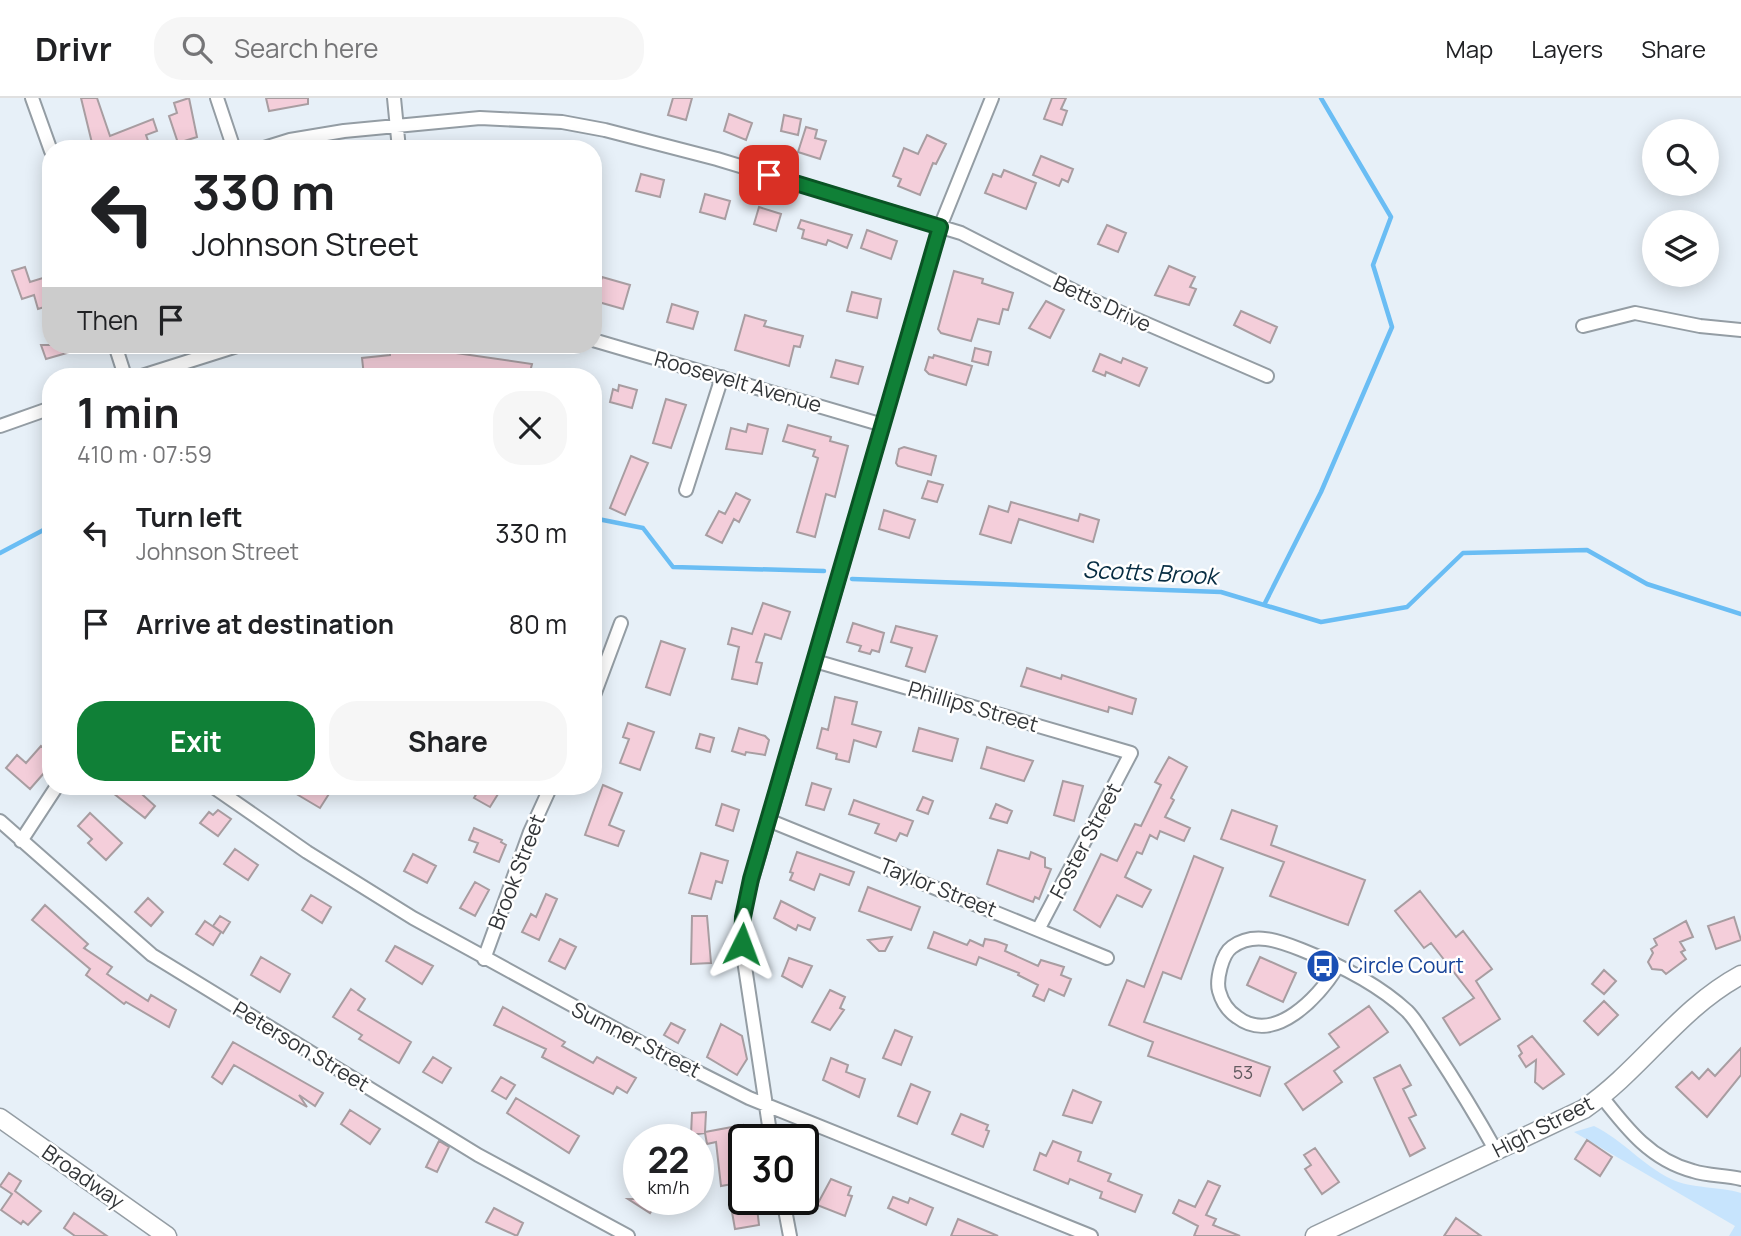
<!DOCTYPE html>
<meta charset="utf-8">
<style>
body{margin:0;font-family:Manrope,sans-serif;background:#f6f6f6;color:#202124;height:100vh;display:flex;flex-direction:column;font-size:26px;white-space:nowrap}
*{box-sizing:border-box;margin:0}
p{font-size:23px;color:#757577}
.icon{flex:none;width:38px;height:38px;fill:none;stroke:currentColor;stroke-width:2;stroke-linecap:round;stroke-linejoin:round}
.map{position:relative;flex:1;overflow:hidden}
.panel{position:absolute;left:42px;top:270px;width:560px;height:427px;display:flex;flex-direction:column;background:#fff;border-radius:28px;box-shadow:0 4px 18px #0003}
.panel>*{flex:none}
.banner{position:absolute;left:42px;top:42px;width:560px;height:214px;border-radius:28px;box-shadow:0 4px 18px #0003;background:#fff;color:#202124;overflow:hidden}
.fabs{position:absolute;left:1642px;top:21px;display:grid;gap:14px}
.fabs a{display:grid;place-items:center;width:77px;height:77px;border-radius:50%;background:#fff;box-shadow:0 4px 18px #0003;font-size:35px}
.speed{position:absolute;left:623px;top:1026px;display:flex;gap:14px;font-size:35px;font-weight:700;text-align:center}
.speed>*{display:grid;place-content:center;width:91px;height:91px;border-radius:50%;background:#fff;box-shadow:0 4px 18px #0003;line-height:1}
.speed small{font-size:18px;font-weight:400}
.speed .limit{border:4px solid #111;border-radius:10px;background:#fff;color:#111}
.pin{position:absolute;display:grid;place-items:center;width:60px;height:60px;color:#fff;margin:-30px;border-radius:14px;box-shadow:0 4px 10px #0006}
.me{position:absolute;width:77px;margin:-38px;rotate:3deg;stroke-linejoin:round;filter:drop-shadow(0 0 5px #0008)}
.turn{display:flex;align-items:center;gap:24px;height:147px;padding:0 35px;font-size:32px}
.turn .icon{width:91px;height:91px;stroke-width:2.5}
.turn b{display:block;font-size:49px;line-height:60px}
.then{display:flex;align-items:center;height:66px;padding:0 35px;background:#0003;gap:14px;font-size:26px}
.round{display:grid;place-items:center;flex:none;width:74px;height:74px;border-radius:28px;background:#f6f6f6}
.headline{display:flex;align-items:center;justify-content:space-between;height:119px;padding:0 35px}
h1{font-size:42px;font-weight:700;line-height:52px}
.button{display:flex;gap:14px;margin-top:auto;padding:14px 35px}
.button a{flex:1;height:80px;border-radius:28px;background:#108037;color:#fff;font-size:28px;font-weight:700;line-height:80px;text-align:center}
.button a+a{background:#f6f6f6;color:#202124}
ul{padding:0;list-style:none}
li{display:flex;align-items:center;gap:21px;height:91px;padding:0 35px}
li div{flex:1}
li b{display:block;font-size:26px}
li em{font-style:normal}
header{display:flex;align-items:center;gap:42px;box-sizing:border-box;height:98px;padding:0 35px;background:#fff;border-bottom:2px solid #e0e0e0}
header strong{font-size:33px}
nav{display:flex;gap:38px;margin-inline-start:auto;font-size:24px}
.search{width:490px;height:63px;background:#f6f6f6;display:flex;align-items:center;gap:18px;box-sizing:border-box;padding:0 24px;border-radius:28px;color:#757577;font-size:26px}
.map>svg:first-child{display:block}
.green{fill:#c7e4fd}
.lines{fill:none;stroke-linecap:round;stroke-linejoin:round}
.stream{stroke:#6abdf4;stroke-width:4.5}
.building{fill:#f4ceda;stroke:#a89da1;stroke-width:2}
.street-casing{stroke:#949da4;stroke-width:16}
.secondary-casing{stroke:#949da4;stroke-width:21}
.street{stroke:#fff;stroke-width:12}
.secondary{stroke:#fff;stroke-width:18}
.route-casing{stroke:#0a5324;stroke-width:18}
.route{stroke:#108037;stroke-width:12}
.labels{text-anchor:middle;stroke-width:5;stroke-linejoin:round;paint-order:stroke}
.number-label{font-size:18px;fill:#625b60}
.street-label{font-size:21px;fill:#323538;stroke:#fff}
.transit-label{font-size:21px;fill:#164399;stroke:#fff;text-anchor:start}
.water-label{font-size:23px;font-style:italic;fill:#062c42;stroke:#fff}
</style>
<header>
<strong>Drivr</strong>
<div class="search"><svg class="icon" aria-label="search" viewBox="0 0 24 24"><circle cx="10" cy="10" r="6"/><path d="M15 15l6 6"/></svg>Search here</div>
<nav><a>Map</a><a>Layers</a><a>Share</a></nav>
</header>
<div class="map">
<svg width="1741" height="1138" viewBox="0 0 1741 1138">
<rect width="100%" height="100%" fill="#e7f0f8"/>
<path class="green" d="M1594,1028c29,14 48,39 77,53 21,10 47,7 70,14v43h-12l6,-10 -161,-94z"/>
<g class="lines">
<path class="stream" d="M593,420l50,10 30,39 151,4
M0,455l51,-27
M852,481l369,13 100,30 86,-15 56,-54 124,-3 60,34 94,30
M1264,507l57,-113 71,-165 -19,-62 18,-48 -70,-119"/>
</g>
<path class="building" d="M81,0h16l13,38 43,-17 4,12 -11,4 5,14h-71l12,-6z
M189,0l8,39 -19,6 -9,-27 8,-3 -3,-10z
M266,0h42v6l-39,7z
M673,0h19l-6,22 -18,-5z
M1052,0h14l-5,11 6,2 -5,14 -18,-6z
M729,16l23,9 -6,17 -22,-9z
M784,17l17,4 -3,16 -17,-4z
M806,29l11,3 -2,8 11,3 -6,18 -22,-7z
M927,37l19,9 -10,20 -3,-1 -13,32 -22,-9 3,-7 -8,-3 11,-28 14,6z
M1041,58l32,13 -5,13 -6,-3 -3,7 -26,-11z
M1004,72l32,13 -10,26 -41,-16 8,-19 8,3z
M641,76l23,6 -4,17 -24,-6z
M705,96l25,7 -5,18 -25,-7z
M759,109l22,7 -5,17 -22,-7z
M801,122l51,15 -5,13 -19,-8 -2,5 -24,-7 2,-8 -6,-2z
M1107,127l19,8 -8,19 -20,-8z
M867,132l30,11 -6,18 -30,-11z
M1169,168l26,11 -5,10 6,2 -7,16 -34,-10z
M25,169l5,15 16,-5 5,28 -13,4 -4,-14 -12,4 -10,-28z
M954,173l29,8 -1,4 31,10 -5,17 -5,-1 -4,15 -21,-5 -7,22 -30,-8 -3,-4z
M602,179l28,8 -7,24 -28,-8z
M852,194l29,7 -4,19 -30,-7z
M1046,203l18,9 -14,28 -21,-10z
M672,206l26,8 -5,17 -26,-7z
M1241,213l36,16 -7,16 -36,-18z
M745,217l21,6 -2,5 39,10 -3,11 -6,-1 -5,20 -54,-16z
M41,247h42l1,3 -38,11z
M975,250l16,4 -3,13 -16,-4z
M390,254l66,1 76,11 -3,12 -113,-6 -40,1v5h-12l-2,-18 28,-3z
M1100,256l21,9 2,-5 24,10 -8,18 -33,-14 -1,4 -12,-5z
M934,257l38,11 -6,19 -37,-11 -4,-4 4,-13 4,1z
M836,262l27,7 -5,17 -27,-7z
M619,287l18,5 -5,18 -22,-6 3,-13 5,2z
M666,301l20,6 -15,43 -18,-5z
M748,326l20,5 -6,25 -36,-5 5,-21 15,4z
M788,327l43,12 -1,4 18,5 -13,51 -9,-3 -11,43 -18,-5 21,-74 -5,-2 2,-6 -32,-9z
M904,349l32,9 -5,19 -33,-9 -2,-3 3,-14z
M631,358l17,7 -23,52 -15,-7z
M928,383l15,4 -6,17 -15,-4z
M736,395l14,7 -11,22 -5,-3 -12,24 -16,-8 13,-24 6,3z
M1011,404l67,19 2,-7 19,6 -6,22 -74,-23 -8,24 -31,-9 9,-28 19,6z
M884,412l31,10 -6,18 -30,-9z
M763,505l27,9 -9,27 -16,-5 -9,28 6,1 -5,21 -25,-5 7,-32 -11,-3 4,-16 20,6z
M853,525l31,10 -5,19 -7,-2 -2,4 -11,-3 2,-5 -14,-4z
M896,528l41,10 -12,36 -19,-6 6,-18 -21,-6z
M661,543l24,8 -15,46 -24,-8z
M1027,570l34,11 1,-4 74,24 -4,15 -23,-7 -1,5 -87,-26z
M835,599l22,5 -5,22 29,8 -5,15 -22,-7 -5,22 -13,-3 1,-5 -20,-6 5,-20 6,2z
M628,625l26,9 -14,38 -20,-7 9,-24 -6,-2z
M739,630l26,8 4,4 -4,15 -19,-3 -1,3 -13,-4z
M919,630l39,11 -6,22 -39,-10z
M700,636l14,4 -4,14 -14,-4z
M41,648l10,8v11l-21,24 -24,-21 11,-13 9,8z
M987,649l46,14 -9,20 -43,-13z
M1169,659l18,10 -16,31 3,2 -9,17 25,11 -6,13 -24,-10 -3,8 -7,-4 -8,19 -5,-2 -12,25 26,13 -9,17 -25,-12 -17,32 -26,-17 27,-56 16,7 18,-37 6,2 20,-41 -6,-3z
M1063,683l20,5 -9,35 -20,-6z
M812,685l19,6 -7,21 -18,-5z
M603,687l19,8 -13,32 15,6 -6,15 -33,-11z
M104,688h29l22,20 -10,12z
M283,688h51l-14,22z
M481,688h22l-13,21 -16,-9z
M923,699l10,4 -5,13 -11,-4z
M854,702l59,21 -6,15 -7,-3 -4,8 -21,-8 4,-9 -30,-10z
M722,706l17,6 -6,21 -17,-6z
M996,706l16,7 -5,12 -17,-5z
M218,712l13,9 -13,17 -18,-13 9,-11 4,3z
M1232,712l45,16 -6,19 94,35 -17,45 -78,-29 14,-34 -63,-23z
M90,715l32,30 -16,17 -18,-17 4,-4 -14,-13z
M474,730l28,12 -1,2 5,3 -7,17 -25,-10 4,-9 -9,-3z
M235,751l23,16 -10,15 -24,-16z
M998,752l31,9 2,-7 14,6v9l6,2 -12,30 -4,-2 -2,5 -46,-18z
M797,754l57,20 -5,13 -29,-11 -6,16 -24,-10 3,-7 -3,-1z
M701,755l27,8 -6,22 -6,-2 -5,18 -22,-6z
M413,756l23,12 -9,17 -23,-12z
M1194,758l29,12 -42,111 -18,-7 -19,50 126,45 -10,29 -112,-40 5,-14 -44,-17 18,-45 17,7z
M475,784l14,8 -14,26 -15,-8z
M868,789l52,20 -9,23 -52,-19z
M1420,793l36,46 7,-6 29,38 -16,12 24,38 -40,26 -17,-27 31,-20 -43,-55 -7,5 -29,-37z
M546,796l11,5 -18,41 -17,-8 9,-18 5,3z
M311,797l20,12 -9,16 -20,-13z
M148,800l15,14 -12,14 -16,-14z
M781,803l34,17 -5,12 -12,-5 -2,5 -22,-12z
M45,807l43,39 -4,4 28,19 -5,7 41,27 3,-6 25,15 -7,17 -43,-25 -2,2 -38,-29 4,-6 -58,-49z
M220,818l10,6 -7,11 -10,-7z
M692,818h15l4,47 -20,1z
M1734,819l7,23 -25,9 -8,-23z
M205,823l16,11 -8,13 -17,-11z
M1686,823l7,16 -13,5 5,8 -4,2 5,7 -20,15 -4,-4 -10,-1 -4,-7 5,-9 -2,-4 6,-4 -3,-6z
M934,834l33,13 3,-5 13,6 2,-7 11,2 11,4 -2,6 33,15 3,-6 23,7 -3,8 10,4 -7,17 -15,-7 -5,12 -11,-5 5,-11 -20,-10 1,-2 -40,-16 -3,8 -48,-17z
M892,839l-7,14h-6l-11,-11z
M560,841l16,8 -11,22 -16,-8z
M395,848l38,20 -11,18 -36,-23z
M261,859l29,17 -10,18 -29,-17z
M1260,859l36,16 -13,29 -36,-17z
M789,860l23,8 -10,21 -20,-11z
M1604,872l12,11 -12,13 -12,-10z
M351,891l14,10 -7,11 53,32 -12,21 -40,-24 3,-4 -29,-18z
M830,892l15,7 -5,11 4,2 -14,20 -18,-8z
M1604,903l14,14 -20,20 -14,-14z
M1369,908l19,26 -54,39 8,11 -39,28 -18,-26 54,-37 -10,-13z
M503,909l62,35 -3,4 31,17 4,-6 39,21 -9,15 -10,-6 -4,7 -71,-37 4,-8 -52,-24z
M671,925l14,7 -7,13 -14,-8z
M721,926l21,12 5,23 -10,16 -30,-18z
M895,932l17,7 -11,28 -18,-7z
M1532,938l32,38 -21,15 -8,-7 1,-22 -10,7 -7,-11 3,-3 -4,-7z
M233,944l90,51 -8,13 -16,-11 8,12 -73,-42 -12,19 -10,-7z
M1741,950v27l-34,42 -31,-30 16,-15 7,7 9,-10 7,7z
M433,959l18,11 -9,15 -19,-11z
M831,960l17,7 -2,7 19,7 -6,18 -36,-17z
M1400,967l11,20 -8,4 13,26 -7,3 16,30 -15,8 -36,-78z
M501,979l14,8 -9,14 -14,-8z
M911,986l19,8 -13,32 -19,-8z
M1073,992l28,12 -9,21 -29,-8z
M516,1000l63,38 -10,17 -62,-40z
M350,1012l30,19 -10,15 -29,-20z
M706,1014l-1,20 38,-7 3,14 -2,43 -23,4 -5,-44 -9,2 -2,-11 -14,2 1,-22z
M961,1016l27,11 -2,5 3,1 -6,16 -31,-13z
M1587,1042l25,17 -12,19 -25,-17z
M439,1043l10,6 -12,25 -11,-5z
M1053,1043l28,11 -3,9 33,13 -3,7 34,14 -7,17 -35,-14 2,-6 -32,-13 -2,5 -34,-14 6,-17 6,3z
M1315,1050l24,34 -17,12 -17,-25 6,-4 -7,-10z
M9,1075l12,8 -6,10 26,20 -13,14 -5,-4 -2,3 -20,-14 11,-16 -12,-8z
M831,1081l20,8 -3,8 4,1 -7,20 -28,-11z
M1208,1083l12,5 -14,29 10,4 -3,6 27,11h-46l4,-10 -25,-13 6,-13 16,7z
M893,1099l15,6 2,-5 23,10 -7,17 -38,-17z
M628,1101h31l-9,14z
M494,1110l29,15 -6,13 -31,-14z
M757,1110l2,17 -24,4 -3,-17z
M74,1115l33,23h-32l-11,-8z
M1456,1120l25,18h-37z
M958,1121l40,17h-47z"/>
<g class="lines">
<defs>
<path id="street" d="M32,0l19,53
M217,0l17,51
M394,0l5,51
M261,51l29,-9 54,-9 136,-13 82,4 43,8 112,29 244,74 133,68 173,75
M1583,228l52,-13 65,13 41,4
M593,242l290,85
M115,247l10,31
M142,278l98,-31
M0,328l51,-18
M686,392l36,-113
M815,563l316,92 -92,175
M593,600l28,-75
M212,688l95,66 106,66 241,132 95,48 342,138
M768,722l339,138
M0,723l152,134 326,200 150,81
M21,743l36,-55
M484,861l46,-127 21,-46
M1338,868c-19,30 -63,80 -101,51 -9,-6 -15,-15 -18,-26 -3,-11 3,-37 13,-44 22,-16 47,-6 70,3 38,15 76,34 105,61 10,10 17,24 25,35 23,35 44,69 64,105
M1602,999c25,32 49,63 91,74 15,5 32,4 48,8
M771,1041l-27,-179 -2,-30 4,-30 194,-673 52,-129
M783,1101l7,37"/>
<path id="secondary" d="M0,1020l167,118
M1315,1138l269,-127c58,-40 94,-100 157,-134"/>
</defs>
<use href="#street" class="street-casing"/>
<use href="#secondary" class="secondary-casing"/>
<use href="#street" class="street"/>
<use href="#secondary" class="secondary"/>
</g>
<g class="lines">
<defs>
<path id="route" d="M742,846l1,-27 8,-38 189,-652 -171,-52"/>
</defs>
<use href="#route" class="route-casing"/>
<use href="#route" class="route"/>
</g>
<defs>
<symbol id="bus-disc" viewBox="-11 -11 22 22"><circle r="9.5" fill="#1a4fb4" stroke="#fff"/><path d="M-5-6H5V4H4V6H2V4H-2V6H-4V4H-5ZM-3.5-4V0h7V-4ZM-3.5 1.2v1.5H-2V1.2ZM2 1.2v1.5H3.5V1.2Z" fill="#fff"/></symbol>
</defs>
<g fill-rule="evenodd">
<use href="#bus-disc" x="1304" y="849" width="38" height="38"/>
</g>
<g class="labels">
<g class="number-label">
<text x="1243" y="981">53</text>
</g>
<g class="street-label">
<text transform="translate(1102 206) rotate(25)" y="7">Betts Drive</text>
<text transform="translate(738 284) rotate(16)" y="7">Roosevelt Avenue</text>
<text transform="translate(973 609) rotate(16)" y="7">Phillips Street</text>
<text transform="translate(1086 743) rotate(-62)" y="7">Foster Street</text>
<text transform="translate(517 774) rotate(-69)" y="7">Brook Street</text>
<text transform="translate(938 790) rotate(22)" y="7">Taylor Street</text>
<text transform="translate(636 942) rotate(27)" y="7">Sumner Street</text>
<text transform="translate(301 949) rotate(31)" y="7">Peterson Street</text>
<text transform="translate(1543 1029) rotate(-27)" y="7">High Street</text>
<text transform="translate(83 1079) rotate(35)" y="7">Broadway</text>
</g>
<g class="transit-label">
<text x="1348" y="875">Circle Court</text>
</g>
<g class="water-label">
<text transform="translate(1150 475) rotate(3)" y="8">Scotts Brook</text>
</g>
</g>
</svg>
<div class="fabs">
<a><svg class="icon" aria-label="search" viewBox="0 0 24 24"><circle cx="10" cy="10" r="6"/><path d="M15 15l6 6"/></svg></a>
<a><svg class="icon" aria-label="layers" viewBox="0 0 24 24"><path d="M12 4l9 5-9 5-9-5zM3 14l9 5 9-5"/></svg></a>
</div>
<div class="speed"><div>22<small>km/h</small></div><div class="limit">30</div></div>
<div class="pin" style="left:769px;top:77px;background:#d93025"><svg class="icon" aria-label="arrive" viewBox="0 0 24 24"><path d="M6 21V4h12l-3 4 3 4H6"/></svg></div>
<svg class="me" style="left:742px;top:846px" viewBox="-20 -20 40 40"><path d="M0-17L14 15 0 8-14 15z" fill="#108037" stroke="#fff" stroke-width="4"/></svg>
<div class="banner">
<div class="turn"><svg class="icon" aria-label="left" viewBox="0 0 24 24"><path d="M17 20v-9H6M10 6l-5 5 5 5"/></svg><div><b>330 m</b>Johnson Street</div></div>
<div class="then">Then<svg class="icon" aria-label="arrive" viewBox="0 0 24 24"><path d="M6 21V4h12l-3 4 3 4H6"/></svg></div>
</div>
<section class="panel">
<div class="headline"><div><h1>1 min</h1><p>410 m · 07:59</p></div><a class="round"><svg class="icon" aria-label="close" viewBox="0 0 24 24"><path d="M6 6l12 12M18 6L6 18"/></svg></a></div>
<ul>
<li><svg class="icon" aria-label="left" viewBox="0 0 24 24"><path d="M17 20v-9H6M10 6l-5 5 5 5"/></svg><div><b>Turn left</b><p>Johnson Street</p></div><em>330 m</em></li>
<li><svg class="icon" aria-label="arrive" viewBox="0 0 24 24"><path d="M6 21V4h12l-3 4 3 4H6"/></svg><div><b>Arrive at destination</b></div><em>80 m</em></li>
</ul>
<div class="button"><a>Exit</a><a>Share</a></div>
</section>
</div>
